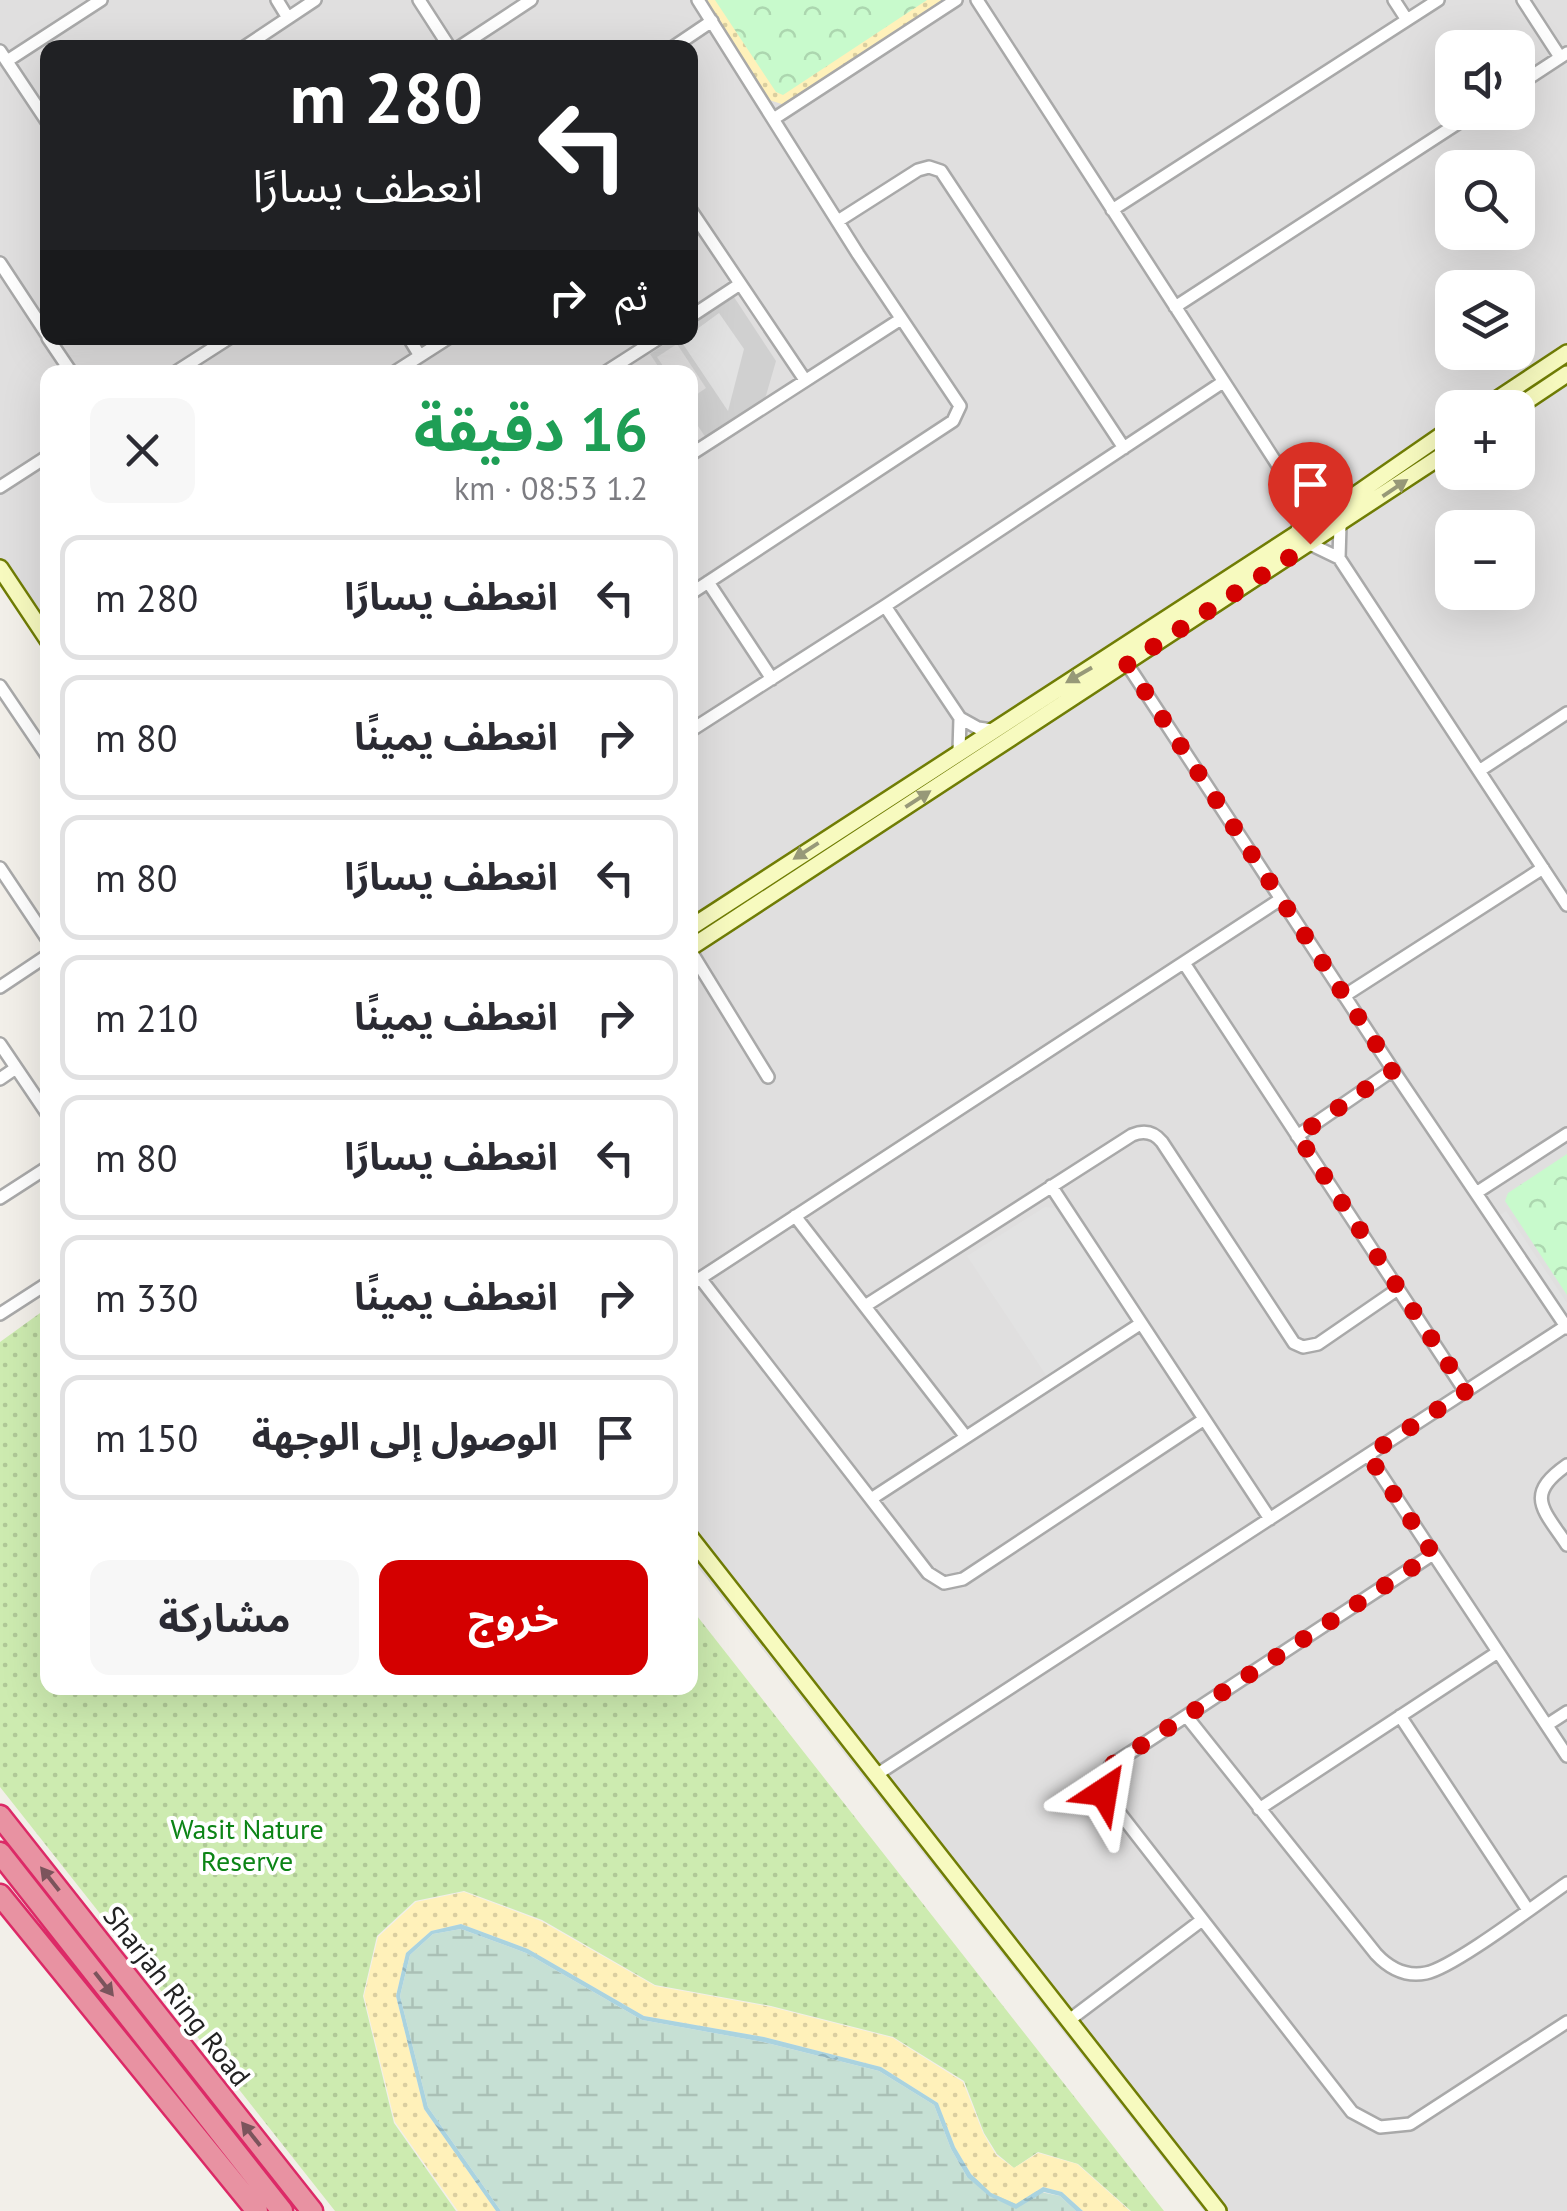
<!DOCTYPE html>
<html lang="ar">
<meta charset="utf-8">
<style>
body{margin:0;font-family:"PT Sans","Noto Sans Arabic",sans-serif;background:#f7f7f7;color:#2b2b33;direction:rtl;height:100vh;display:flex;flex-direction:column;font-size:38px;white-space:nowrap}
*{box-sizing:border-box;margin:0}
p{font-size:32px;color:#7c7c81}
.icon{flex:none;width:55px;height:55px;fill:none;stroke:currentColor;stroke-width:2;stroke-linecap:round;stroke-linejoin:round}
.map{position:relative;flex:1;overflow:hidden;direction:ltr}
.side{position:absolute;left:40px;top:365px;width:658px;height:1330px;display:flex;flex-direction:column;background:#fff;border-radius:20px;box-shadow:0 10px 40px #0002;direction:rtl}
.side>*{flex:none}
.hud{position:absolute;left:40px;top:40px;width:658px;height:305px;border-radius:20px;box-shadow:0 10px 40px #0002;direction:rtl;background:#202124;color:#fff;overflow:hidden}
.fabs{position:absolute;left:1435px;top:30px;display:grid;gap:20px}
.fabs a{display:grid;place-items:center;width:100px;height:100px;border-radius:20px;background:#fff;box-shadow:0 10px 40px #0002;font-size:50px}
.pin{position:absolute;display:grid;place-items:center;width:85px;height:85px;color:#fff;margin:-102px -42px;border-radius:50% 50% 50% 0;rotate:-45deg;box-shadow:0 0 10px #0007}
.pin .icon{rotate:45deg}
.me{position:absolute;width:110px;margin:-55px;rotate:33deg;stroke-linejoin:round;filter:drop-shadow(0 0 8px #0008)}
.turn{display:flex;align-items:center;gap:35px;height:210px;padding:0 50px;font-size:45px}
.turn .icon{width:130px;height:130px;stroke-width:2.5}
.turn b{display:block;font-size:70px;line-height:85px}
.then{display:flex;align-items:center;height:95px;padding:0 50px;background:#0003;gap:20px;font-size:38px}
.round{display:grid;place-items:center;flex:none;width:105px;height:105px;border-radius:20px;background:#f7f7f7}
.headline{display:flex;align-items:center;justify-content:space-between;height:170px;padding:0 50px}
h1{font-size:60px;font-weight:700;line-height:75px;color:#1e9e55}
.cta{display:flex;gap:20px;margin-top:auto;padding:20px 50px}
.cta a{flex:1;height:115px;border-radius:20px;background:#d40000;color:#fff;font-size:40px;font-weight:700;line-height:115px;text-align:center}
.cta a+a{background:#f7f7f7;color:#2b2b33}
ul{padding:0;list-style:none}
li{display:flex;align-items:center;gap:30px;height:125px;margin:0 20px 15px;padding:0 30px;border:5px solid #e1e1e2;border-radius:20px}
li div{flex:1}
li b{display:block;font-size:38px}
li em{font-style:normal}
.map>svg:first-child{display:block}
.residential{fill:#e0dfdf;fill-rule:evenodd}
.religious{fill:#d0d0d0}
.grass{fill:url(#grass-dots)}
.wetland{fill:url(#wetland-marsh)}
.sand{fill:url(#sand-dots)}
.park{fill:url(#park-crowns)}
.parking{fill:#e2e2e2}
.water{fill:url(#water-ripples)}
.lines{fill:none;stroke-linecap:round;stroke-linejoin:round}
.minor-casing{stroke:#a9a9a9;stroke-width:16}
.secondary-casing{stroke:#707d05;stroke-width:20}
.motorway-casing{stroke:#dc2a67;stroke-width:25}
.minor{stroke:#fff;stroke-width:11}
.secondary{stroke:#f7fabf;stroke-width:15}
.motorway{stroke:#e892a2;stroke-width:20}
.oneway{fill:#979978}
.oneway2{fill:#7b545c}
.route{stroke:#d40000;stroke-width:18;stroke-dasharray:0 32.4}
.labels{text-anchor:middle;stroke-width:8;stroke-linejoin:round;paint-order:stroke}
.park-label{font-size:28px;fill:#0c8416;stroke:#fff}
.street-label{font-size:28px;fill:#222;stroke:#fff}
</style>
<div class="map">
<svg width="1567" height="2211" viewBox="0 0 1567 2211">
<defs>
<pattern id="grass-dots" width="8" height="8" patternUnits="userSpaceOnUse" patternTransform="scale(2.5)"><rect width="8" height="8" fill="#cdebb0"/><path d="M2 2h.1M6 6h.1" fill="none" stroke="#b0c997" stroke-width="1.8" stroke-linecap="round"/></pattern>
<pattern id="wetland-marsh" width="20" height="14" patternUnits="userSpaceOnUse" patternTransform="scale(2.5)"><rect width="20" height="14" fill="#c6e0d4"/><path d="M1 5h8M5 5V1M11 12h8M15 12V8" fill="none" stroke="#aac0b6"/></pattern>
<pattern id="sand-dots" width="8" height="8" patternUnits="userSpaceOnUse" patternTransform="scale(2.5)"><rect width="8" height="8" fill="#fff1ba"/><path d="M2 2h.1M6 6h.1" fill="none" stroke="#dacea0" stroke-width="1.8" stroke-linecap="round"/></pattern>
<pattern id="park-crowns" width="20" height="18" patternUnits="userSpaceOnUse" patternTransform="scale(2.5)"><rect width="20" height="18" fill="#c8facc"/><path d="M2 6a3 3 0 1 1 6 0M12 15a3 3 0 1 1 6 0" fill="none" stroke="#acd6af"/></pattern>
<pattern id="water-ripples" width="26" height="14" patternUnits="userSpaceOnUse" patternTransform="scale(2.5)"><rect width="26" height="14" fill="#aad3df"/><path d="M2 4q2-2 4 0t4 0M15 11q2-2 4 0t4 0" fill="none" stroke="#92b5bf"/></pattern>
</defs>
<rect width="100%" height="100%" fill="#f2efe9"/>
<path class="residential" d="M0,0h1567v2211h-363l-514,-654v-1185h-642l-1,280 -47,-74zM48,48h642v290h-642zM1452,48h66v64h-66zM1452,168h66v64h-66zM1452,288h66v64h-66zM1452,408h66v64h-66zM1452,528h66v64h-66z"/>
<path class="religious" d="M734,297l42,64 -11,38 -59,39 -16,-24v-15l16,-11 -29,-44 -20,13 10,15h-5l-12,-18 24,-16h12l-4,3 46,68 -9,-95 -29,20v-8z"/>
<path class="grass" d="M47,1308l1,380h642v-81l474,604h-33l-53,-47 -40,-12 -24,16 -17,-14 -13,-21 -20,-52 -71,-44 -122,-31 -116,-21 -113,-65 -78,-29 -49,10 -38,35 -14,60 31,127 62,88h-121l-335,-424v-445z"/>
<path class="wetland" d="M461,1929l65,24 116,67 121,22 116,29 55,34 17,44 16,28 93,19 16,15h-575l-73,-104 -28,-111 10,-41 23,-21z"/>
<path class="sand" d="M704,0h241l-160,105 -16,-5z
M464,1892l77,29 114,65 116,21 122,31 70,44 20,51 13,22 18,13 24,-15 39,11 53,47h-47l-21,-19 -19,-5 -27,17 -25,-11 -20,-19 -16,-27 -17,-44 -57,-36 -117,-30 -120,-21 -116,-67 -67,-25 -30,7 -25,22 -10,43 28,113 72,102h-38l-63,-89 -31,-126 14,-59 38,-35z"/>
<path class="park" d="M715,0h212l-144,95 -7,-3z
M1567,1154v141l-62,-94 3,-8z"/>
<path class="parking" d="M719,313l25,36 -16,62 -47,-70z
M1045,1207l13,1 75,115 -85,55 -81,-122z
M1506,1211l61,92v20l-70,-106z"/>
<path class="water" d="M461,1924l67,25 116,67 120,21 117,30 57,36 17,44 16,27 20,19 25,11 27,-17 19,5 21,19h-7l-16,-15 -16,-4 -28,17 -27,-13 -22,-19 -16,-28 -17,-44 -55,-34 -116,-29 -121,-22 -116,-67 -65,-24 -28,5 -23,21 -10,41 28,111 73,104h-5l-72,-102 -28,-113 10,-43 25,-22z"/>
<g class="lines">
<defs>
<path id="minor" d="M277,0l11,18
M419,0l31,48
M977,0l322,498 3,15 -6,21
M1394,0l13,20
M1523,0l37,57
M243,48l72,-48
M458,48l73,-48
M672,48l40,-27
M0,51l48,72
M7,61l94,-61
M1518,85l49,-32
M775,118l181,-118
M690,209l115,171
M1112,210l326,-210
M838,221l80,-51 11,-3 12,4 183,277
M0,263l48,73
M1175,307l300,-195
M690,317l50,-33
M48,338l23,34
M409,338l11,18
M176,372l53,-34
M395,372l53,-34
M606,372l53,-34
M690,455l211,-136
M0,487l48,-31
M1310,544l29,14 228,347
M1339,558l1,-33
M708,582l64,97
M690,594l263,-173 7,-15 -102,-152 -160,-254
M885,606l75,112 18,10 14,2
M1127,664l266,406 174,258
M0,686l48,71
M690,731l195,-125 338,-224
M959,751l1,-33
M1479,771l88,-58
M0,868l48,72
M690,950l78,127
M1184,963l281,428
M0,987l48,-32
M1344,996l199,-128
M0,1044l48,71
M0,1079l16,-11
M1297,1136l96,-66
M1051,1186l219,333
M1476,1193l91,-59
M0,1198l48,-31
M795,1216l171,221
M700,1278l228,295 16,10 19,-4 240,-159
M690,1285l591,-386
M865,1306l267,-171c12,-5 22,-3 30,7l132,201 9,4 15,-3 80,-55
M0,1314l48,-31
M1368,1455l199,301
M1567,1465c-43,30 -24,44 0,80
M871,1499l269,-175
M1433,1554l-323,212 -8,15 2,12 248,319 28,15 30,-3 157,-102
M1400,1716l128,194
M1187,1717l189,237c13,14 30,23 50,19 27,-5 112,-70 141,-90
M1547,1725l20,-13
M876,1775l690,-449
M1259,1809l239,-157
M1068,2021l134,-101"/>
<path id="secondary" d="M1484,408l83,-55
M1516,408l51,-34
M0,568l48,72
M690,928l642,-417 120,-83
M690,948l762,-499
M690,1537l528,674"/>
<path id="motorway" d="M0,1816l312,395
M0,1853l282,358
M0,1895l257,316"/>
</defs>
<use href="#minor" class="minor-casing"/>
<use href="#secondary" class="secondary-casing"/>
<use href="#motorway" class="motorway-casing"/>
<use href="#minor" class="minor"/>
<use href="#secondary" class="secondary"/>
<use href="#motorway" class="motorway"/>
</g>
<defs><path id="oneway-solid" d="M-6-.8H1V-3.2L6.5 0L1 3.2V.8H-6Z" transform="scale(2.5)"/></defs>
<g class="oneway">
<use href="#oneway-solid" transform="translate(1395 488) rotate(-34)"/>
<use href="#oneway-solid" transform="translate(1079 675) rotate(150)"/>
<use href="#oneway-solid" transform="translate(918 799) rotate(-33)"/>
<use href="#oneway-solid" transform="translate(806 851) rotate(147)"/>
</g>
<g class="oneway2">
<use href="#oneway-solid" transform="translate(50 1879) rotate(-128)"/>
<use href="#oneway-solid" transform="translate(104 1984) rotate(52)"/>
<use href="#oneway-solid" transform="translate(251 2134) rotate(-128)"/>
</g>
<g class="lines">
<path class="route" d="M1104,1792v-16l6,-10 323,-212 -65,-99 98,-64 -168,-255 95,-66 -266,-406 183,-120"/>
</g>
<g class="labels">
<g class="park-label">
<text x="247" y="1839">Wasit Nature<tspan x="247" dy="32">Reserve</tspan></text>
</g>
<g class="street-label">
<text transform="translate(177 1996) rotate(52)" y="10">Sharjah Ring Road</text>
</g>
</g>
</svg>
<div class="fabs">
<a><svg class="icon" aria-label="sound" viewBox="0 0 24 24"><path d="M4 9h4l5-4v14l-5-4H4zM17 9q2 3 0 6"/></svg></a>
<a><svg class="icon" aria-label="search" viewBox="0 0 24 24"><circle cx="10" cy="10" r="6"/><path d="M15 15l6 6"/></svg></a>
<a><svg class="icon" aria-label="layers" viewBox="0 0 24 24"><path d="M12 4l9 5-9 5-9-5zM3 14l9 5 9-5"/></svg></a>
<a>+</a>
<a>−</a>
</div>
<div class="pin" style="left:1310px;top:544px;background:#d93025"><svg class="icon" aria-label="arrive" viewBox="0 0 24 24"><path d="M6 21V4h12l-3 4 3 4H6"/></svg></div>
<svg class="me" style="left:1104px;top:1792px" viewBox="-20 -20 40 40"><path d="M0-17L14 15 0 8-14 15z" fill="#d40000" stroke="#fff" stroke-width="4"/></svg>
<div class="hud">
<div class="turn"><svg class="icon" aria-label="left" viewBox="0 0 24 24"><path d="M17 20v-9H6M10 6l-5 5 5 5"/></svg><div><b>280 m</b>انعطف يسارًا</div></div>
<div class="then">ثم<svg class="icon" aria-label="right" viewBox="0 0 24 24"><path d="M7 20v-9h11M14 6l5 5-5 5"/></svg></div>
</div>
<section class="side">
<div class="headline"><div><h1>16 دقيقة</h1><p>1.2 km · 08:53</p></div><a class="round"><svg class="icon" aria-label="close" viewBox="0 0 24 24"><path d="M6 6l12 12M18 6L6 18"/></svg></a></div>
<ul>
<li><svg class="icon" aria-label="left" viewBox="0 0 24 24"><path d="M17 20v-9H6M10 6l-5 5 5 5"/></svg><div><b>انعطف يسارًا</b></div><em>280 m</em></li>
<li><svg class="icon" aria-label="right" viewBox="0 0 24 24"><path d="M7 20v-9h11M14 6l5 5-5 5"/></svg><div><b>انعطف يمينًا</b></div><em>80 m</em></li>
<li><svg class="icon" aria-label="left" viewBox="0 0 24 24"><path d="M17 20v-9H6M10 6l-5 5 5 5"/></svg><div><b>انعطف يسارًا</b></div><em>80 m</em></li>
<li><svg class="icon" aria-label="right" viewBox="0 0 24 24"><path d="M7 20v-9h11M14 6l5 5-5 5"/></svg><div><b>انعطف يمينًا</b></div><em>210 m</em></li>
<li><svg class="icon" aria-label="left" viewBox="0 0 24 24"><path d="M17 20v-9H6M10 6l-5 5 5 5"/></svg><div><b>انعطف يسارًا</b></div><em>80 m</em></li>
<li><svg class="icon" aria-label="right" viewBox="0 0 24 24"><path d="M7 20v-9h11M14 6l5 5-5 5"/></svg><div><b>انعطف يمينًا</b></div><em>330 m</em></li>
<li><svg class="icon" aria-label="arrive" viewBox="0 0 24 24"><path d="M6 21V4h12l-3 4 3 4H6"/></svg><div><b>الوصول إلى الوجهة</b></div><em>150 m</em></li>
</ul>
<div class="cta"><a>خروج</a><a>مشاركة</a></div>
</section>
</div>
